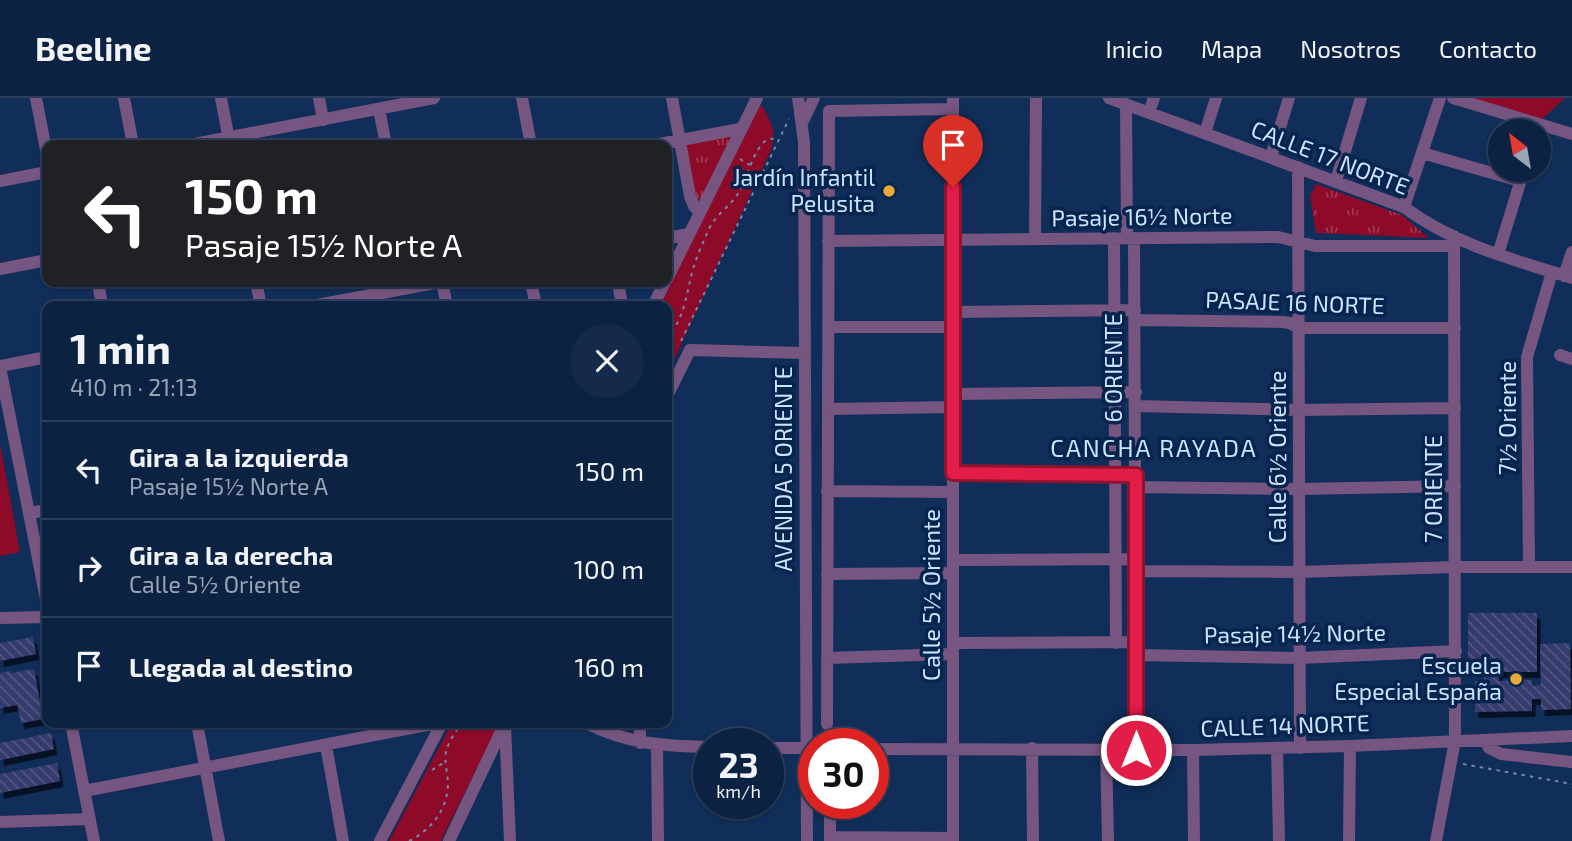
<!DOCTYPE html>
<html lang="es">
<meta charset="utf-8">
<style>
body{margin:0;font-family:"Exo 2",sans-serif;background:#152a4a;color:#f1f3f6;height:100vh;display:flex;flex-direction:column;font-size:26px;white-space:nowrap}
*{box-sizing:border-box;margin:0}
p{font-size:23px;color:#9aa4b2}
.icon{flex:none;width:38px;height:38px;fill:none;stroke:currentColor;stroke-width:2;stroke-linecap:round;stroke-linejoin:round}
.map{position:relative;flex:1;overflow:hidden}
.side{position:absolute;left:42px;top:203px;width:630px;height:427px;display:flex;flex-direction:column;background:#0c2243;border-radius:14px;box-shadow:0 2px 5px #0004,0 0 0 2px #2c3f5c}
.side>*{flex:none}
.banner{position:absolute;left:42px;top:42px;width:630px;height:147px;border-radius:14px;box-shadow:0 2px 5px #0004,0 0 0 2px #2c3f5c;background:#202124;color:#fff;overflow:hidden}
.needle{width:46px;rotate:329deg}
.buttons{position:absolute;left:1488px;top:21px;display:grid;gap:14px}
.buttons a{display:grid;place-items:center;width:63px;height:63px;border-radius:50%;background:#0c2243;box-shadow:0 2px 5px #0004,0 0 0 2px #2c3f5c;font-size:35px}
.speed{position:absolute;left:693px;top:630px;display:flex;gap:14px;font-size:35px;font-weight:700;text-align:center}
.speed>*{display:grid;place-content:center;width:91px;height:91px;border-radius:50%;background:#0c2243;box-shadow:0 2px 5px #0004,0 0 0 2px #2c3f5c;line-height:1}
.speed small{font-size:18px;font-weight:400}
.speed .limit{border:10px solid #d22;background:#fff;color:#111}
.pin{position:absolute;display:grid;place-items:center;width:60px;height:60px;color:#fff;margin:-72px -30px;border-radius:50% 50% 50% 0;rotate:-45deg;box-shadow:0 0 7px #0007}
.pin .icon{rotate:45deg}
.me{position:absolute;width:77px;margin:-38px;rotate:0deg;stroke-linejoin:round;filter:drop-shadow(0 0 5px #0008)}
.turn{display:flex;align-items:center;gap:24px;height:147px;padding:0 28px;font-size:32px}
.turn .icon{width:91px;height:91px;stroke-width:2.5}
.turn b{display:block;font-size:49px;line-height:60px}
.round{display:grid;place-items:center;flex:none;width:74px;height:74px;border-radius:37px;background:#152a4a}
.head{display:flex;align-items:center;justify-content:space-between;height:119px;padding:0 28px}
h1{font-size:42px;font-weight:700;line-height:52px}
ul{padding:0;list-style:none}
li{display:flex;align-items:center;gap:21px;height:98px;padding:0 28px;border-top:2px solid #2c3f5c}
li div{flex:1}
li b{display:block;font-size:26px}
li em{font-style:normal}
header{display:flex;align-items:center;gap:42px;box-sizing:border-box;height:98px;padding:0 35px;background:#0c2243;border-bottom:2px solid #2c3f5c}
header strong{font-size:33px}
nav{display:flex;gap:38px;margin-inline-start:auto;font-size:24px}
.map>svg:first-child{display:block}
.grass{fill:url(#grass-tufts)}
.park{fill:#8d0a28}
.building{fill:url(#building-back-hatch);filter:url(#shadow)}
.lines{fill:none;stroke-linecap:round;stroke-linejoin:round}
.path{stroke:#7189ac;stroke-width:2;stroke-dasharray:3.5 5;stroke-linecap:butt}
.minor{stroke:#765680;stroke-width:12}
.route-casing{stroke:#92132f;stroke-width:18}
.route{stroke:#e11d48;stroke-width:12}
.poi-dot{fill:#eaaa38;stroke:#05244e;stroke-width:2.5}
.labels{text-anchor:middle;stroke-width:7;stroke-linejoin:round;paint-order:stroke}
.street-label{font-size:23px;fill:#cee1fd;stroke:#05244e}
.poi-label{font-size:23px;fill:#cee1fd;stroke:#05244e;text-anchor:end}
.neighbourhood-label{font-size:24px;letter-spacing:2px;fill:#cee1fd;stroke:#05244e}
</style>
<header>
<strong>Beeline</strong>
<nav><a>Inicio</a><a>Mapa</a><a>Nosotros</a><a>Contacto</a></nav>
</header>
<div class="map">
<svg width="1572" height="743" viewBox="0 0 1572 743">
<defs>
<pattern id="grass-tufts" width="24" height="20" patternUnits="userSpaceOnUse" patternTransform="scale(1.75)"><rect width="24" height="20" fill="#8d0a28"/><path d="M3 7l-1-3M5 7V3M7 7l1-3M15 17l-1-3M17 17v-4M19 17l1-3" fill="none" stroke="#a13953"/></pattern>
<pattern id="building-back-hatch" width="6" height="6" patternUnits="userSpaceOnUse" patternTransform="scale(1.75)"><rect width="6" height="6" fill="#363a6c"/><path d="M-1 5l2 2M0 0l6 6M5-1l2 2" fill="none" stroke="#525682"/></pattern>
<filter id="shadow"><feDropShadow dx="3.5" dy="6" stdDeviation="0" flood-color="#0009"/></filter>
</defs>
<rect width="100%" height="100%" fill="#102e59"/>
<path class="grass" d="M732,38l-31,63h-5l-11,-53 2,-3z
M1316,86l86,31 27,23 -113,-5 -6,-37z"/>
<path class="park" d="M1468,0h97l-25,23z
M762,8c10,17 14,24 9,44l-104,225v-69h-7l97,-198z
M0,346l20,108 -20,4z
M452,625h47l-58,118h-52z"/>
<path class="building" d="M1468,515h69v59h-38v9l33,-1v6l9,-1 -1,-41 30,-1 1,66 -30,1v-11h-9v12l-57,1v-31h9v-14l-16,1z
M33,539l3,17 -36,7v-18z
M34,571l9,50 -22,4 -4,-18 -17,3v-35l10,-2 1,2z
M51,635l3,16 -54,11v-17z
M57,665l3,18 -60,12v-19z"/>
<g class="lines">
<path class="path" d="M740,61l10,6
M667,241c18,-22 19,-44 26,-70 4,-13 10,-27 16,-40 7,-15 22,-23 30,-37 8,-13 15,-45 28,-52 3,-2 7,-1 11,-1
M681,243l108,-222
M1463,666l109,20
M432,672l13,-8
M409,743c22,-11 38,-31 39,-56 0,-11 -4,-22 -2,-33 2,-10 10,-20 15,-29"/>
<path class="minor" d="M36,0l11,57
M124,0l9,47
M221,0l9,47
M319,0l4,22
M522,0l9,47
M672,0l18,98 4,10 6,7
M798,0l6,44 3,699
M953,0v743
M1109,0l295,109c49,37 110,53 168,71
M1453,0l119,36
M1126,6l1,134
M379,11l7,36
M1149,14l5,-14
M803,23l11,-23
M1205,35l11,-35
M189,47l245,-47
M654,47l86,-16
M1422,55l98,28
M1271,59l18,-59
M1298,69l2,581
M0,83l47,-9
M1336,83l25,-83
M1404,109l36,-109
M667,140l22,-4
M1114,140l2,405
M1134,140l2,512
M1035,141l1,-141
M828,143l450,-4 37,9h139
M1498,156l26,-84
M0,171l47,-9
M1564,178l8,-24
M667,181l90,-181
M98,184l4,24
M256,184l5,24
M442,184l5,24
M531,184l5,24
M618,184l4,24
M312,208l128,-24
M653,208l12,-24
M953,214l182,-2
M1135,222l147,2 8,1 8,5h157
M828,229h125
M1560,257l12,4
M0,268l47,-9
M0,269l47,237
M953,296l183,-2
M667,298l23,-46 115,3
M1135,308l164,4 156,-2
M828,311l125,-2
M953,375l183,2
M1135,389l164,2 156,-3
M827,393l126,1
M29,415l18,-3
M953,462l183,-1
M1529,469l-2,-210 25,-85
M1136,473l163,1 156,-5h117
M827,476l126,-1
M0,520l47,-1
M953,545l183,-1
M1135,557l164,3 157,-7
M827,560l125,-4
M71,625l23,118
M197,625l22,118
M586,625c43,21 76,23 123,24
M640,625v20
M827,626l2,-613 124,-2
M505,628l5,115
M1485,642l4,8 12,6 71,8
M326,647l17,96
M657,647l1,96
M768,650h45
M1032,650l1,93
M1277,650l2,93
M873,651l320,1 157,-4 222,-10
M1106,652l2,91
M1193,652l1,91
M84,693l353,-68
M830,705v38
M0,724l90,-3
M830,739l123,1
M380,743l62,-118
M449,743l56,-118
M1349,743l1,-95
M1436,743l19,-100 -1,-505"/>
</g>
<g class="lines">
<defs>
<path id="route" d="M953,89v286l183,2v275"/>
</defs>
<use href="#route" class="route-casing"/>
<use href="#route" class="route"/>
</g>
<g class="poi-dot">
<circle cx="889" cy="93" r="7"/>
<circle cx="1516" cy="581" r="7"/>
</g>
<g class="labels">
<g class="street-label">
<text transform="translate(1330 60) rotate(21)" y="8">CALLE 17 NORTE</text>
<text transform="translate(1142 119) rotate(-1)" y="8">Pasaje 16½ Norte</text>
<text transform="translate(1295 205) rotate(2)" y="8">PASAJE 16 NORTE</text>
<text transform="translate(1114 270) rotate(-90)" y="8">6 ORIENTE</text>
<text transform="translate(1508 320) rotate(-90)" y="8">7½ Oriente</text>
<text transform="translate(1278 359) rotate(-90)" y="8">Calle 6½ Oriente</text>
<text transform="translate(784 371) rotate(-90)" y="8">AVENIDA 5 ORIENTE</text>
<text transform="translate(1434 391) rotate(-90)" y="8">7 ORIENTE</text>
<text transform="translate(932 497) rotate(-90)" y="8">Calle 5½ Oriente</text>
<text transform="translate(1295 536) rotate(-1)" y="8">Pasaje 14½ Norte</text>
<text transform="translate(1285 628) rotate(-2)" y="8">CALLE 14 NORTE</text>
</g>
<g class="poi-label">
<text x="875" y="88">Jardín Infantil<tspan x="875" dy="26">Pelusita</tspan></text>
<text x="1502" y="576">Escuela<tspan x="1502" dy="26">Especial España</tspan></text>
</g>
<g class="neighbourhood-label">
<text x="1154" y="359">CANCHA RAYADA</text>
</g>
</g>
</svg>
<div class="buttons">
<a><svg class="needle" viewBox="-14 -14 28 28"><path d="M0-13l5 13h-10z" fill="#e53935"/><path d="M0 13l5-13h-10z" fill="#9aa4b2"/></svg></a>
</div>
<div class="speed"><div>23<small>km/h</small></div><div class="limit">30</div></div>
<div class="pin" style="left:953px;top:89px;background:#d93025"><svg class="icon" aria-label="arrive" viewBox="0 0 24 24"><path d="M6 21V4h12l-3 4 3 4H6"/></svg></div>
<svg class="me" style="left:1136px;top:652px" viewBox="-20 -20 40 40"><circle r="17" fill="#e11d48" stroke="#fff" stroke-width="3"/><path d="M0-11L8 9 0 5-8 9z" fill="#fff"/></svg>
<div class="banner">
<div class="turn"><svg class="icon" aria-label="left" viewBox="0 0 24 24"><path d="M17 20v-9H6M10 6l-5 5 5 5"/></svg><div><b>150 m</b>Pasaje 15½ Norte A</div></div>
</div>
<section class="side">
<div class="head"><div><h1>1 min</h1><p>410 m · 21:13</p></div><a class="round"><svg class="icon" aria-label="close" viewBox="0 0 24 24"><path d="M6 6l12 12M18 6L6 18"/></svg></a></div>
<ul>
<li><svg class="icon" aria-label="left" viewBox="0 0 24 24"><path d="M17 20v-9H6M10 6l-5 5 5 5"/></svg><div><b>Gira a la izquierda</b><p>Pasaje 15½ Norte A</p></div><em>150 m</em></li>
<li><svg class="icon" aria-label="right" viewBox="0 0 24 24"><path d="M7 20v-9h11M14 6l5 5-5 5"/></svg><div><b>Gira a la derecha</b><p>Calle 5½ Oriente</p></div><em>100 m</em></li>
<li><svg class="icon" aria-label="arrive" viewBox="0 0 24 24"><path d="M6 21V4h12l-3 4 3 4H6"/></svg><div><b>Llegada al destino</b></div><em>160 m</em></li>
</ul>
</section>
</div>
